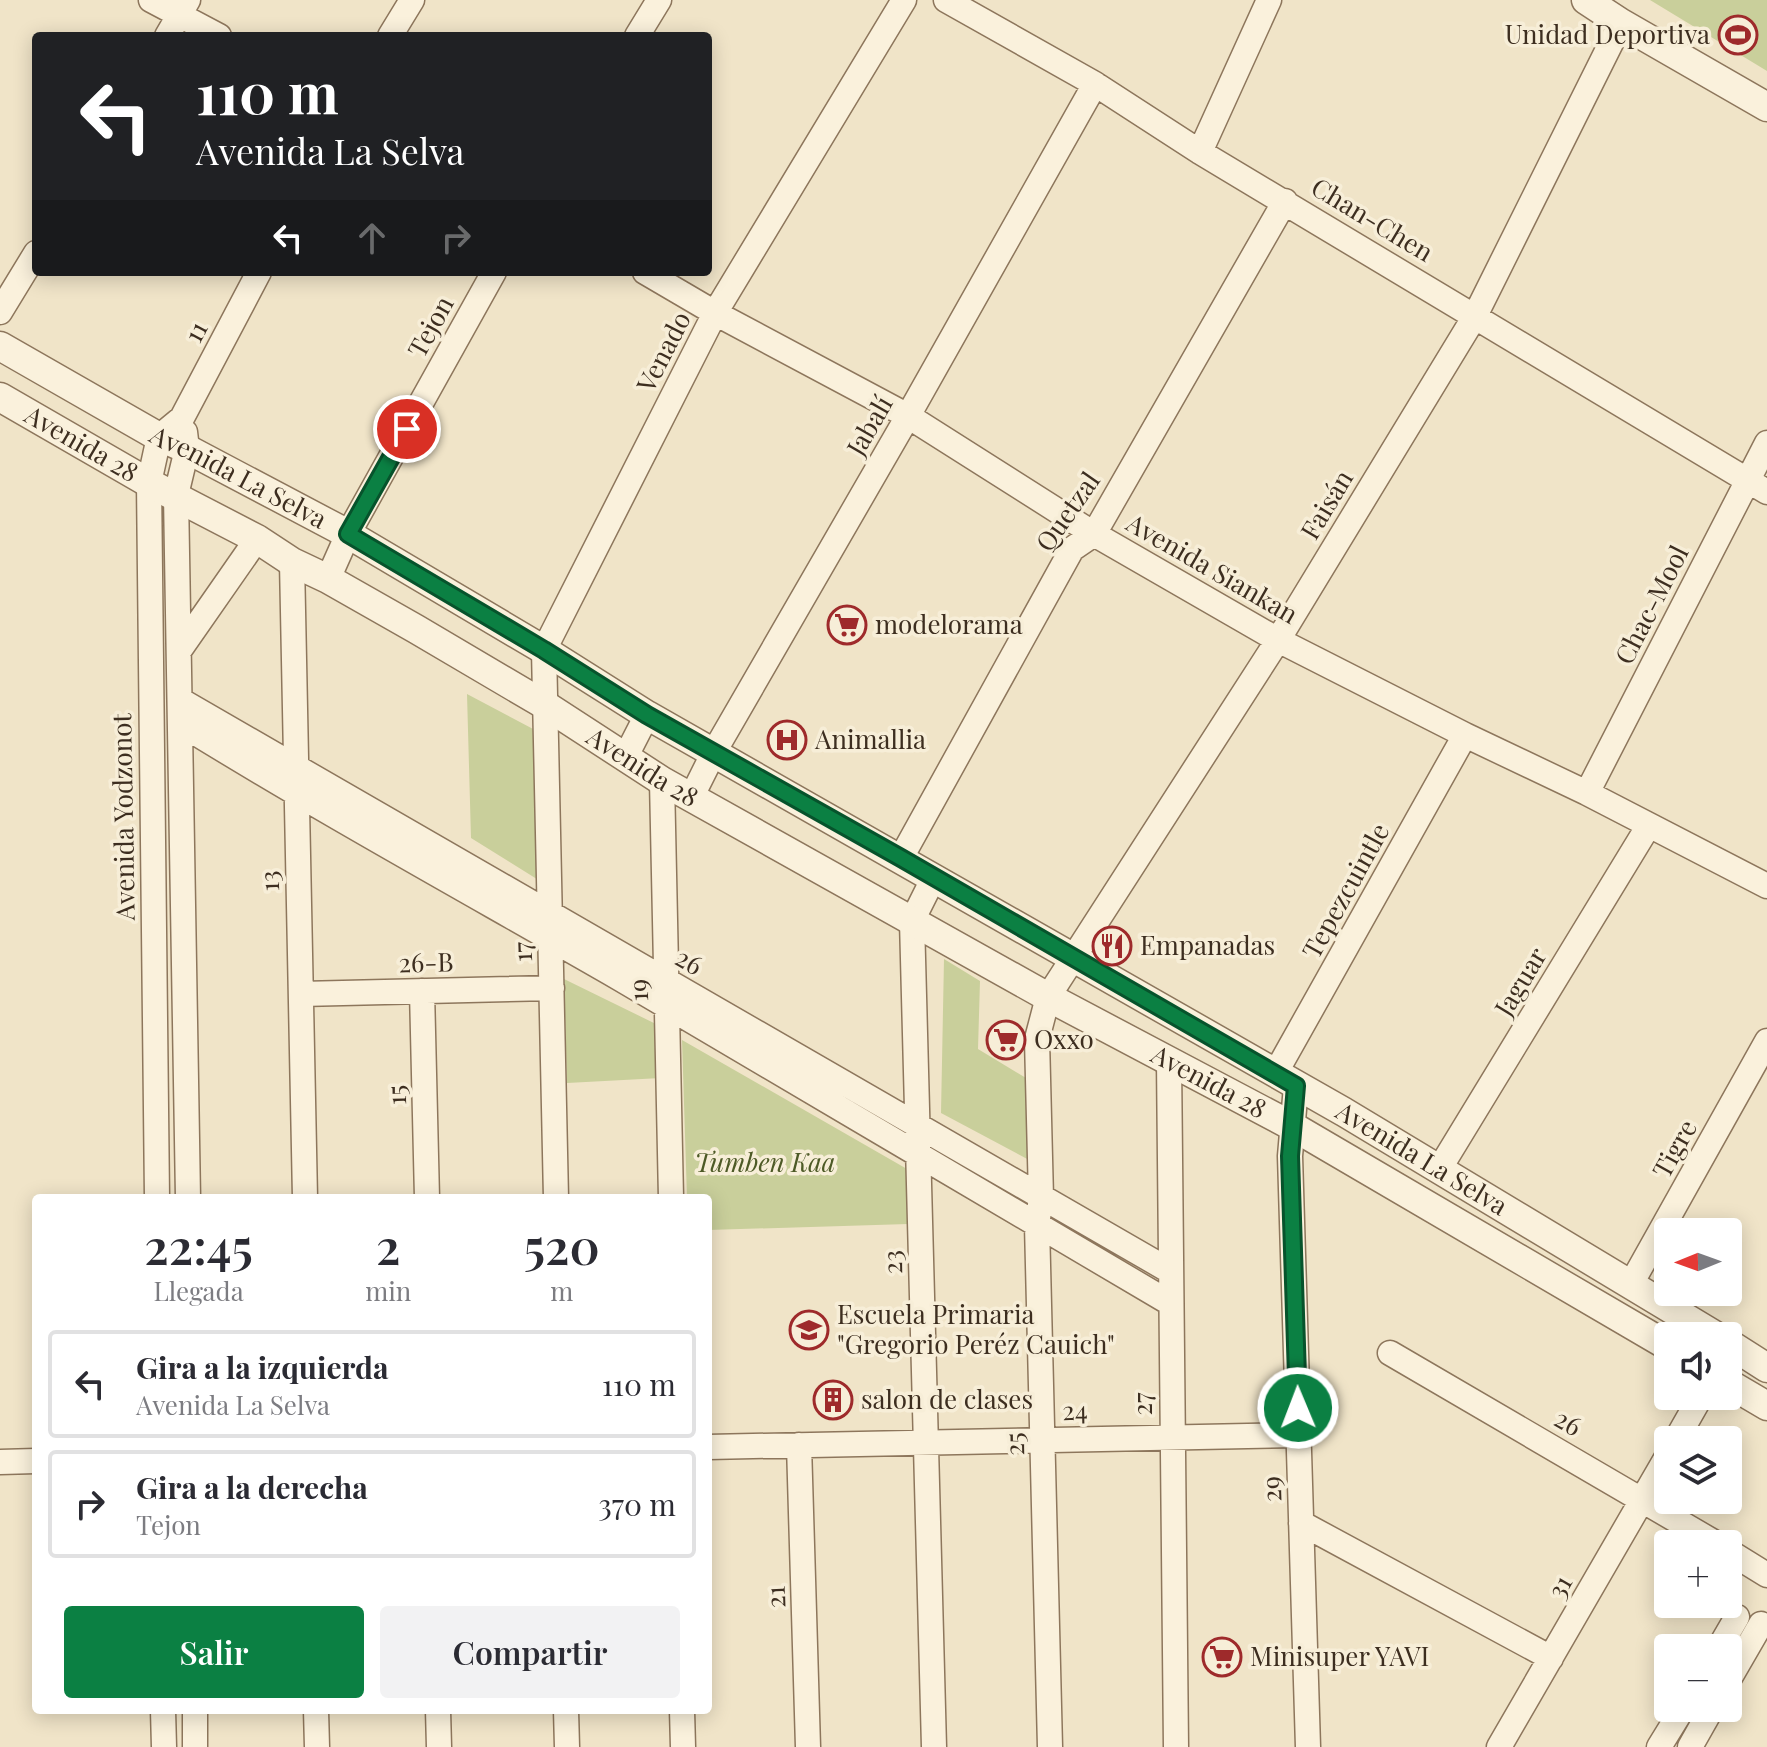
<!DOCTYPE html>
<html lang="es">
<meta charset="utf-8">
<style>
body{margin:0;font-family:"Playfair Display",serif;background:#f2f2f3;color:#2b2b33;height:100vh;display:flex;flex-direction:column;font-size:30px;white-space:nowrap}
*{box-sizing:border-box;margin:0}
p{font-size:26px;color:#7c7c81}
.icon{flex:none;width:44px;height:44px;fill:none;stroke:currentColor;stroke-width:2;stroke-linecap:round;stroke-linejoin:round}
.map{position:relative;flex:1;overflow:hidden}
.drawer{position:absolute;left:32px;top:1194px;width:680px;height:520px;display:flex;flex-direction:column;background:#fff;border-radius:8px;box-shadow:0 4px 20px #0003}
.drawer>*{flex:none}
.hud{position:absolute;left:32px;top:32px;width:680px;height:244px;border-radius:8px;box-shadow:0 4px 20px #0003;background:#202124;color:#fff;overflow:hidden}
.needle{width:52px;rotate:269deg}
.controls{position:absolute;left:1654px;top:1218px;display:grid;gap:16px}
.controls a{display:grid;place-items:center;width:88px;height:88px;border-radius:8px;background:#fff;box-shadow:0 4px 20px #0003;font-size:40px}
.pin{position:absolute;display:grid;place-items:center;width:68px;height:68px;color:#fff;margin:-34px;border:4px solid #fff;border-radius:50%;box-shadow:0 2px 8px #0007}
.me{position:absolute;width:88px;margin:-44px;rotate:359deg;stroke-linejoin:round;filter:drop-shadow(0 0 6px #0008)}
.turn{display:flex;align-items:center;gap:28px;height:168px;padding:0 32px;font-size:36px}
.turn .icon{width:104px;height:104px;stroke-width:2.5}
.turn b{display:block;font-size:56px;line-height:68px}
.lanes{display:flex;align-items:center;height:76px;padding:0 32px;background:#0003;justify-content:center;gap:40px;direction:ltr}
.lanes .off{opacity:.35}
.eta{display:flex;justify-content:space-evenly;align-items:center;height:136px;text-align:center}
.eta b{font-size:48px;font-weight:600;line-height:56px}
.primary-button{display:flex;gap:16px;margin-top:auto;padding:16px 32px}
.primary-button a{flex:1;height:92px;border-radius:8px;background:#0b8043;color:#fff;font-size:32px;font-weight:600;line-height:92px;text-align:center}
.primary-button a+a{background:#f2f2f3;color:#2b2b33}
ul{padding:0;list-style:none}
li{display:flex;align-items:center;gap:24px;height:108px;margin:0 16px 12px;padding:0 16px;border:4px solid #e1e1e2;border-radius:8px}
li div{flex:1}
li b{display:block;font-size:30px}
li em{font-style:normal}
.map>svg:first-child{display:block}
.green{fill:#c9cf9b}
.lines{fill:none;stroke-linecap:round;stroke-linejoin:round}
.minor-casing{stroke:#8d765c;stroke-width:27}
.tertiary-casing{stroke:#8d765c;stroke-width:31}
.minor{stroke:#faf1dc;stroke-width:24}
.tertiary{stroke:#faf1dc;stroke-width:28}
.route-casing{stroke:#07532c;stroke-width:20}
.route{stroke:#0b8043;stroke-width:14}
.labels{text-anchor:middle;stroke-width:7;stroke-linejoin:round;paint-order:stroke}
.poi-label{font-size:26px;fill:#3d2e20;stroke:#f7eed8;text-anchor:start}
.street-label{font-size:26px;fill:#3d2e20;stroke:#f7eed8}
.park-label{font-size:26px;font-style:italic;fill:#4d5a26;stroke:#f7eed8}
</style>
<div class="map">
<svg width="1767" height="1747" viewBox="0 0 1767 1747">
<rect width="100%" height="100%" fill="#f0e4c8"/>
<path class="green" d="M1650,0h117v71z
M467,694l68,36 5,151 -69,-43z
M944,959l36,22 -2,68 53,32v80l-90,-48z
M564,979l94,46 3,53 -94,5z
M682,1040l225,129 1,55 -200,6v-32h-21z"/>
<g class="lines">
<defs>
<path id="minor" d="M151,0l68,36
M946,0l149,84 105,68 567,340
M167,36l21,-36
M390,36l22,-36
M637,36l22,-36
M1200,152l69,-152
M645,272l70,41 193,103 186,118 184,106 187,95 122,58 180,93
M0,312l36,-59
M185,432l2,17 -11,46 12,703
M292,562l13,636
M328,579l20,-45 146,-262
M179,651l78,-112
M180,700l990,571
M181,724c144,89 292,170 438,254 184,107 367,218 551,325
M626,756l21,-41
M662,781l9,417
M1587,793l180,-350
M692,796l22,-44 194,-336 187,-332
M901,858l171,-309 22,-15 191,-333
M422,991l5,207
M301,994l251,-6
M1169,1061l7,686
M1275,1074l190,-339
M1296,1086l-6,70 18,591
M1440,1168l209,-343
M157,1198l-8,-715 10,-46 23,-19 77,-146
M556,1198l-12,-548 171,-337 189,-313
M1631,1284l136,-243
M1390,1353l327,191
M1676,1440l25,-44
M799,1445l9,302
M708,1447l590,-12
M0,1462l36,-1
M1301,1523l250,135
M1728,1551l39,24
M1719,1648l18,-31
M1728,1681l33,-57
M163,1710l1,37
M195,1710v37
M316,1710l1,37
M438,1710l1,37
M566,1710l1,37
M682,1710l1,37
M934,1747l-22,-826 22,-44
M1050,1747l-13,-522 4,-27 -4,-159 11,-42 230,-357 197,-324 146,-293
M1499,1747l169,-292
M1659,1747l24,-39
M1690,1747l22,-39"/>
<g id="tertiary">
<path d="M1586,0l35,23 146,84"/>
<path id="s1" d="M0,346l159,91 28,12 161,85 196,116 103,65 697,397 372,224"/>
<path id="s2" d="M0,397l149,86 108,56 35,23 36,17 88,50 129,76 117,76 386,216 244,129 376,220"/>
<path d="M1728,1343l39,25"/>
<path d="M1728,1383l39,23"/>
</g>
</defs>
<use href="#minor" class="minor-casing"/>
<use href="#tertiary" class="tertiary-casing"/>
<use href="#minor" class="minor"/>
<use href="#tertiary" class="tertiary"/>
</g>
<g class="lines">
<defs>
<path id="route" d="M407,429l-59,105 196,116 103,65 254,143 395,228 -6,70 8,252"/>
</defs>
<use href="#route" class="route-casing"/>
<use href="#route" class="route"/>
</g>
<defs>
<symbol id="stadium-ring" viewBox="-11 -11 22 22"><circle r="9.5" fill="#f7eed8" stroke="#9e2a2b" stroke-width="1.5"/><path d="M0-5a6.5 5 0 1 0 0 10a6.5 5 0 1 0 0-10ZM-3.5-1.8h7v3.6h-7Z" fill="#9e2a2b"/></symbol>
<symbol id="supermarket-ring" viewBox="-11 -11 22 22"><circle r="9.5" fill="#f7eed8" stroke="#9e2a2b" stroke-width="1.5"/><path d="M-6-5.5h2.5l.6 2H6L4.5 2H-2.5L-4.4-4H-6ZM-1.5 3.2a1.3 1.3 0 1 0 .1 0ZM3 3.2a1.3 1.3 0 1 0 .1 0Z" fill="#9e2a2b"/></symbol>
<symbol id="hospital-ring" viewBox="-11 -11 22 22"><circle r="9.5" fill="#f7eed8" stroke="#9e2a2b" stroke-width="1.5"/><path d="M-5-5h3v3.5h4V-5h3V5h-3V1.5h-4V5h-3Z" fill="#9e2a2b"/></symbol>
<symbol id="restaurant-ring" viewBox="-11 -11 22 22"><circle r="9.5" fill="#f7eed8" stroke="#9e2a2b" stroke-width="1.5"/><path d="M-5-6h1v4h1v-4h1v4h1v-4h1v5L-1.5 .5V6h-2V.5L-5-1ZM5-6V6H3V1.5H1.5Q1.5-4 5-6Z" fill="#9e2a2b"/></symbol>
<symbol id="school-ring" viewBox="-11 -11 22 22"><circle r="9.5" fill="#f7eed8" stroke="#9e2a2b" stroke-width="1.5"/><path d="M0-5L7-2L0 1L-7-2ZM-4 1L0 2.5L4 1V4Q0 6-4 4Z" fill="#9e2a2b"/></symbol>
<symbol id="building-ring" viewBox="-11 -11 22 22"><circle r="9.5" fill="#f7eed8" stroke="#9e2a2b" stroke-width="1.5"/><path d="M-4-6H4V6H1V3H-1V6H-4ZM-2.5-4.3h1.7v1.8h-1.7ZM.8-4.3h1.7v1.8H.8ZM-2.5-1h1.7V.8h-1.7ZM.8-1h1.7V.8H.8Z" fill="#9e2a2b"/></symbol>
</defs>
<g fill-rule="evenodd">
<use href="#stadium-ring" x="1716" y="13" width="44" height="44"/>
<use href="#supermarket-ring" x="825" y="603" width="44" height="44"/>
<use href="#hospital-ring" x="765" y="718" width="44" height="44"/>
<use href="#restaurant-ring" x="1090" y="924" width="44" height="44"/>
<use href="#supermarket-ring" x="984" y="1018" width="44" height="44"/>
<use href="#school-ring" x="787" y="1308" width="44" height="44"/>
<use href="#building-ring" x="811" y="1378" width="44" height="44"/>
<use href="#supermarket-ring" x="1200" y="1635" width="44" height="44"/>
</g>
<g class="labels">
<g class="poi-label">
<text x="1710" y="44" text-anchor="end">Unidad Deportiva</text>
<text x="875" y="634">modelorama</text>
<text x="815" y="749">Animallia</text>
<text x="1140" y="955">Empanadas</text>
<text x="1034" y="1049">Oxxo</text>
<text x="837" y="1324">Escuela Primaria<tspan x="837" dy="30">"Gregorio Peréz Cauich"</tspan></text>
<text x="861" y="1409">salon de clases</text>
<text x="1250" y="1666">Minisuper YAVI</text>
</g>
<g class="street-label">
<text transform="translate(1372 220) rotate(31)" y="9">Chan-Chen</text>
<text transform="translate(431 327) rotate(-61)" y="9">Tejon</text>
<text transform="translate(196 332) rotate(-62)" y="9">11</text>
<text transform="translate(664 352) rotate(-63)" y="9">Venado</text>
<text transform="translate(870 426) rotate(-60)" y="9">Jabalí</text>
<text dy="9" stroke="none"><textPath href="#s2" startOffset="94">Avenida 28</textPath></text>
<text dy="9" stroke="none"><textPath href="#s1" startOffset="272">Avenida La Selva</textPath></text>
<text transform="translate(1327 505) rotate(-59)" y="9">Faisán</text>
<text transform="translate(1068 512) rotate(-55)" y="9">Quetzal</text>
<text transform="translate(1212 569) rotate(30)" y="9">Avenida Siankan</text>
<text transform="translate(1652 605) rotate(-63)" y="9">Chac-Mool</text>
<text dy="9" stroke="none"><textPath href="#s2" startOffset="742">Avenida 28</textPath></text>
<text transform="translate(124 817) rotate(-91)" y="9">Avenida Yodzonot</text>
<text transform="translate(270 881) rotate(-91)" y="9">13</text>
<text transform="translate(1346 891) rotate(-61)" y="9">Tepezcuintle</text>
<text transform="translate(523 952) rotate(-92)" y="9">17</text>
<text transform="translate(689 962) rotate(30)" y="9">26</text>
<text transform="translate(426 963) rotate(-1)" y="9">26-B</text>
<text transform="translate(1521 982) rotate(-59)" y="9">Jaguar</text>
<text transform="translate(639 990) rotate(-91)" y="9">19</text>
<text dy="9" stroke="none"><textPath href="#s2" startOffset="1390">Avenida 28</textPath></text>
<text transform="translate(397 1095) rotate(-91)" y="9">15</text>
<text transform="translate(1675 1149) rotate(-61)" y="9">Tigre</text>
<text dy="9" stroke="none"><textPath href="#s1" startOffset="1638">Avenida La Selva</textPath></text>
<text transform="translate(893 1262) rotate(-91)" y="9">23</text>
<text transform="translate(1143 1404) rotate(-90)" y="9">27</text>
<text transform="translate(1075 1411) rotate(-1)" y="9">24</text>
<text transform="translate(1568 1423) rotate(30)" y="9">26</text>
<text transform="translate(1015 1444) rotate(-91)" y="9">25</text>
<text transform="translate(1272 1489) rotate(-92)" y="9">29</text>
<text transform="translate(1560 1587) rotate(-60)" y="9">31</text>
<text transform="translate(776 1597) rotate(-92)" y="9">21</text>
</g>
<g class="park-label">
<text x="765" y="1172">Tumben Kaa</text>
</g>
</g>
</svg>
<div class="controls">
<a><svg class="needle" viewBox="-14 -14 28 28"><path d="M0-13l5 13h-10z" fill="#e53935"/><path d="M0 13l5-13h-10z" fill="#7c7c81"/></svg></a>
<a><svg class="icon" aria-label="sound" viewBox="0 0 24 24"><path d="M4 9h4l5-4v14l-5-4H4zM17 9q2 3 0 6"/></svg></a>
<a><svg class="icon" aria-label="layers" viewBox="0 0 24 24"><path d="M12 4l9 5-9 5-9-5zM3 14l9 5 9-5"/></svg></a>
<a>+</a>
<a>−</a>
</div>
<div class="pin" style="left:407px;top:429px;background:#d93025"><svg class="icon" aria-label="arrive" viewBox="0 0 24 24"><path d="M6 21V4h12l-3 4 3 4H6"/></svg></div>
<svg class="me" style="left:1298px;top:1408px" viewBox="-20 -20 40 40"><circle r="17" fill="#0b8043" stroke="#fff" stroke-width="3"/><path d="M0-11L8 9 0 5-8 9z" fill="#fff"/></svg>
<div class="hud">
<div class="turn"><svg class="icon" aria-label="left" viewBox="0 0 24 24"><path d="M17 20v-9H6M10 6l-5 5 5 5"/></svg><div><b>110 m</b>Avenida La Selva</div></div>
<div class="lanes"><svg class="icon" aria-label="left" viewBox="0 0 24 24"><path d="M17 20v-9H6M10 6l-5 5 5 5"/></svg><svg class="icon off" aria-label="ahead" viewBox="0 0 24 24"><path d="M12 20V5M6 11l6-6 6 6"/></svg><svg class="icon off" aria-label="right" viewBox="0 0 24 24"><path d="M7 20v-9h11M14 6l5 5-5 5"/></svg></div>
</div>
<section class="drawer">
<div class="eta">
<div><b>22:45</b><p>Llegada</p></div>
<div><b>2</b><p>min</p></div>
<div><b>520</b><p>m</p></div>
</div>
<ul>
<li><svg class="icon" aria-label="left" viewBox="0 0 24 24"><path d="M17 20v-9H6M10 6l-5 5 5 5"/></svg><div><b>Gira a la izquierda</b><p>Avenida La Selva</p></div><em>110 m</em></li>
<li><svg class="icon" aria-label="right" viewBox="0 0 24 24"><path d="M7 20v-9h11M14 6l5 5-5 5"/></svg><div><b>Gira a la derecha</b><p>Tejon</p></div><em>370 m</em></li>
</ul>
<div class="primary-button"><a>Salir</a><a>Compartir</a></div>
</section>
</div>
